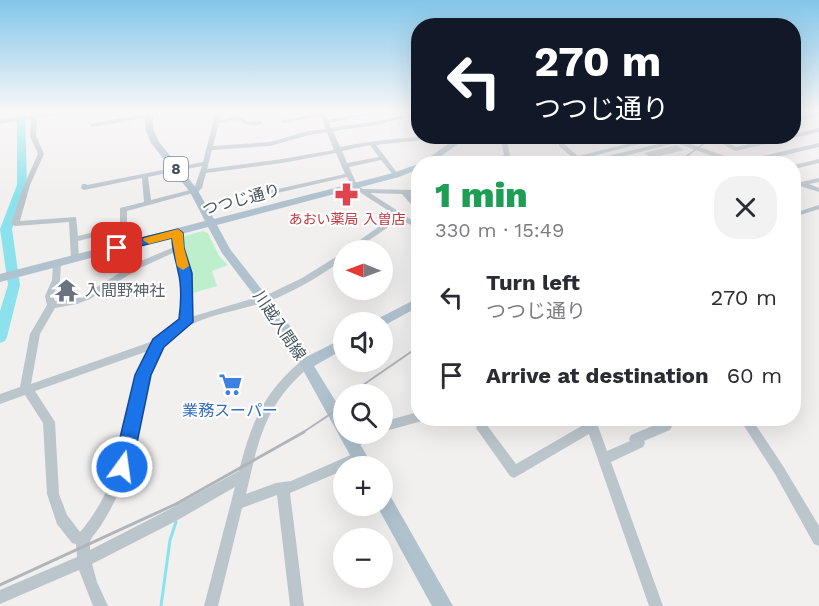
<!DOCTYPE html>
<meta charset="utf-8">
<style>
body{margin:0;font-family:"Work Sans","Noto Sans JP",sans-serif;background:#f2f2f3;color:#2b2b33;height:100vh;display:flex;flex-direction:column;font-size:22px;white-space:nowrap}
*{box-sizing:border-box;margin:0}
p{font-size:20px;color:#7c7c81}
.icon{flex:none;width:33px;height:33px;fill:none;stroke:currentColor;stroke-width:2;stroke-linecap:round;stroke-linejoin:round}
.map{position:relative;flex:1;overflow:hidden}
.sheet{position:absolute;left:411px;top:156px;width:390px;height:270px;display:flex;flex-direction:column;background:#fff;border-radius:24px;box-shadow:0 6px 24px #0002}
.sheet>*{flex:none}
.hud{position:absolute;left:411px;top:18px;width:390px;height:126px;border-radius:24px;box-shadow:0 6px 24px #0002;background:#111827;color:#fff;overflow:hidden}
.needle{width:39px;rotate:271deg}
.tools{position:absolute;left:333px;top:240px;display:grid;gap:12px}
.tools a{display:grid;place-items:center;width:60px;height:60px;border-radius:50%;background:#fff;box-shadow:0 6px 24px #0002;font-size:30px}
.pin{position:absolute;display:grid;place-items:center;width:51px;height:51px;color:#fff;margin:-26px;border-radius:12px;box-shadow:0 3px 9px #0006}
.me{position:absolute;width:66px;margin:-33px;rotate:14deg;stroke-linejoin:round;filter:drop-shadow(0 0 4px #0008)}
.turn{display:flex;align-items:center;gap:21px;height:126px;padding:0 24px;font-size:27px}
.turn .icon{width:78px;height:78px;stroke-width:2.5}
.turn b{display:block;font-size:42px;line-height:51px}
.round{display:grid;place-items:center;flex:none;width:63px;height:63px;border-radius:24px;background:#f2f2f3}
.summary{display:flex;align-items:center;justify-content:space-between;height:102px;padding:0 24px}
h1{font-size:36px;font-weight:800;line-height:45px;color:#1e9e55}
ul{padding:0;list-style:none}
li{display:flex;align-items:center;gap:18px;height:78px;padding:0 24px}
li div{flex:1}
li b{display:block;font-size:22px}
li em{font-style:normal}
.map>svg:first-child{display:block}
.green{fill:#beefcc}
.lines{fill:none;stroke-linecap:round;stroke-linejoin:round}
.stream{stroke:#8be2ec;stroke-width:3}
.river{fill:#8be2ec;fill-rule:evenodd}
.building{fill:#c6cbcf}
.minor{fill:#bbc5cc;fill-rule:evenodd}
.major{fill:#afc2ce;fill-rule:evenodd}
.rail-far2{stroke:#b1b5b9;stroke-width:1.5}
.rail-far1{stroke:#b1b5b9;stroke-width:2}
.rail{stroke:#b1b5b9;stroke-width:3}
.route{fill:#1a73e8;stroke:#114b97;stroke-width:1.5}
.slow{fill:#f59e0b}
.labels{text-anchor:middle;stroke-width:4.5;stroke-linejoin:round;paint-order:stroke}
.far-health-label{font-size:14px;fill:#be3a42;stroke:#fff}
.shield{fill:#fff;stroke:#7e888d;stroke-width:1.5}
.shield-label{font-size:15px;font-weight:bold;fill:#47555c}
.street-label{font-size:16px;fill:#47555c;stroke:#fff}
.worship-label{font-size:16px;fill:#5b616d;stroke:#fff;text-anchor:start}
.shop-label{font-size:16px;fill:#366cbe;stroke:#fff}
</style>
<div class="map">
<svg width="819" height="606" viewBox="0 0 819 606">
<rect width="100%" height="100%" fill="#f2efef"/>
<path class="green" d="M203,231l5,2 11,23 9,9 -16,6 5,15 -24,7c-1,-20 -11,-36 -12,-56z"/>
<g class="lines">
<path class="stream" d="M161,606l9,-66 6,-18"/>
<path class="river" d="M17,111h8l2,74 -15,44 8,56 -13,52 -2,4 -5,2v-32l8,-26 -8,-56 17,-44z"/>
</g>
<path class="building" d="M676,145l8,5 -32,8 -8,-5z"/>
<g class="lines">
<path class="minor" d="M64,111h13l-40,7 -1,18 8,18 -14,31 -10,36 56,-4 2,19 42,-10v-18l24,-6 -2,-24 -58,12 -3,-2 1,-4h4l1,1 116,-23 13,-51h6l-2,9 19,-4 10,6 11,-1 3,2c-9,5 -17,2 -25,-3l-19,3 -6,23 57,-4 38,-11 18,-2 -6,-13 -37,7 -3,-2 39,-8 -1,-2h6l4,9 47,-9h11l-57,12 2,5 46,-7 41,-9v2l-41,11 -44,6 7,16c39,-8 79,-11 119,-11l-83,9 22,29v2h-4l-13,-16 -32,7 8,18 6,4 55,1v4h-8l8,9v6h-3l-13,-15 -32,-1 48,31v5l-18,-10 -45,31h-9l49,-35 -43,-28 -5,-10 -83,19 -3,-2 3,-2 81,-18 -9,-21 -54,10 -76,10 -4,15 -5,5h-4l-66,18v18l-49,12 1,18 -4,3 -4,-3 -2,-37 -54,4 -4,-2 13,-39 14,-31 -8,-18 1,-17 -31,5v-4zM327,132l7,18 -52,9 -75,10 5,-19 58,-4 39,-11zM370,145l9,12 -32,6 -5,-12zM202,166l-8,23 -43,11 -3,-23z
M819,112v4l-25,6v-4z
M147,114l3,2 -1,1 -56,10 -3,-2 3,-2z
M819,128v4l-84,19 -18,-10 5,-1 14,7 46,-11h12v-2z
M500,136h6v2l18,-2 -17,6 5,22h-6l-1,-6 -27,6h-15l41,-9z
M554,136h6l5,9 13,11 81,-20 8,1 -86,22 2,2 -1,1 89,-21v-2l2,-1 67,23 79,-18v4l-72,17h-13l-58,-21 -83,21 -15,-2 -18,-15z
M819,159v4l-25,6v-4z
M819,178v4l-10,2 10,4v4l-25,-8v-4l7,2z
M819,205v4l-25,8v-4z
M175,231h3l4,2v15l9,36v33l80,-24 31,-15 42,-26v7c-21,15 -44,29 -67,39 -43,17 -104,16 -125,65 -14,33 -12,71 -24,106 -6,18 -15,37 -25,53 -3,6 -10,13 -13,19 0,1 0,8 0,9l76,-39 73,-40c12,-47 24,-78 62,-110l4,-1 4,1 1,3 -1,3c-45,39 -50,72 -63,127l30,-11 15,-2 69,-30 4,2 2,4 -2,4 -12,5h-8v4l-54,23 14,113h-14l-13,-111 -35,13 -24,98h-14l31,-119 -59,34 -84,43 5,18 11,24h-15l-14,-36 -79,34v-14l77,-33 -1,-13 -4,-1 -15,-19 -10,-30 -4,-71 -18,-28 -25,9v-10l20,-7 10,-53 17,-29 -2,-9 7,-16 1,-16 4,-3 4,3 -1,16 -7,16 2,5 21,-3 8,-3 50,-31 40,-17zM175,252l8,32 -2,37 -11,6 -14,13 -125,44 9,-50 15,-26 22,-4 13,-5 50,-31zM148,351c-16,29 -18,61 -25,93 -7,31 -22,64 -43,88l-13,-17 -8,-21 -4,-72 -20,-31z
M418,412v6h5l-1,3 -40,11v-10z
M584,418h11l12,33 23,-10 -1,-2 2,-4 31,-13 4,-1 4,1 2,4 -2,4 -26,11 1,2 -2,4 -32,15 52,144h-14l-60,-172 -75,44 -4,-2 -34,-48 2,-4 4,-1 4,1 30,40 69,-40z
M739,418h12l32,48 36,60v20l-5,-2 -39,-70z
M358,434h17c-4,7 -17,12 -24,15l-4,-2 -2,-4 2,-4z"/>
<path class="major" d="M145,111h8v18l6,13 38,47 17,30 179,-46 25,-9v5l-19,8 -182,48 13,24 60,77 18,30 36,-18v11l-30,17 30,49v19h10l19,32h-17l-74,-134 -60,-79 -14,-26 -208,55v-8l205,-53 -15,-29 -39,-49 -6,-14z
M459,136h10l-39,28h-10z
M418,298v9l-33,18 -3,1v-4h-7l2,-3z
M382,490l6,2 65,114h-21l-55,-100h5z"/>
<path class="rail-far2" d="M676,164l38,-28"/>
<path class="rail-far1" d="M350,394l68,-47
M302,433l42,-28"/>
<path class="rail" d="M0,585l176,-81 128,-72"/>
</g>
<linearGradient id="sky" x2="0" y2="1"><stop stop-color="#83c6ea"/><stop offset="0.57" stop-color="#f9f8f8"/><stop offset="1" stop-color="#f9f8f8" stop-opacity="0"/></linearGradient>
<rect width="819" height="196" fill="url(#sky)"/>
<path class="route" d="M178,229l5,4 1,15 8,25 1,49 -29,25 -13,28 -19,92 -3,6 -7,3 -6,-3 -3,-6 22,-92 18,-36 26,-20c2,-15 3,-33 -1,-48 -2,-11 -6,-21 -6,-33l-55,14 -6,-4 2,-3z"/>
<path class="slow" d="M178,229l5,4 1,15 5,18 -6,4 -6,-4 -5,-28 -23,6 -6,-4 1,-2z"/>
<defs>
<symbol id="pharmacy-bare" viewBox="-9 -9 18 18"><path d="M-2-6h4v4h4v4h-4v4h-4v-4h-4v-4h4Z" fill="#e0444e" stroke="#fff" stroke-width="2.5" paint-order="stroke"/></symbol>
<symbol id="temple-bare" viewBox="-9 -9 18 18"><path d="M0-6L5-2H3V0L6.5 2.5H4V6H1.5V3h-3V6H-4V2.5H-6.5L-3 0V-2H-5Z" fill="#6b7280" stroke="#fff" stroke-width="2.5" paint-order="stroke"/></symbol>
<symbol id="supermarket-bare" viewBox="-9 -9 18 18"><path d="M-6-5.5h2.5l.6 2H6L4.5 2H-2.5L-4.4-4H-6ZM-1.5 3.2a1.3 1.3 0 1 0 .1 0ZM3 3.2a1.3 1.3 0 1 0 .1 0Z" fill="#3f7fe0" stroke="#fff" stroke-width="2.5" paint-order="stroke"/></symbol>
</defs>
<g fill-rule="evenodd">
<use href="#pharmacy-bare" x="330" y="178" width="33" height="33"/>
<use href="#temple-bare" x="50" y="274" width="33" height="33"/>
<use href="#supermarket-bare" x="214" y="368" width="33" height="33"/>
</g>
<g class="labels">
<g class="far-health-label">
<text x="347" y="224">あおい薬局 入曽店</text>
</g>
<rect class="shield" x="164" y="157" width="24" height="24" rx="4.5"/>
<g class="shield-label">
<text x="176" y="174">8</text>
</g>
<g class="street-label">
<text transform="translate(241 199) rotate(-15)" y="6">つつじ通り</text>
<text transform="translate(280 325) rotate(56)" y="6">川越入間線</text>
</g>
<g class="worship-label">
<text x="85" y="296">入間野神社</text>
</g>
<g class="shop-label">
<text x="230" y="416">業務スーパー</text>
</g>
</g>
</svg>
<div class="tools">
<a><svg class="needle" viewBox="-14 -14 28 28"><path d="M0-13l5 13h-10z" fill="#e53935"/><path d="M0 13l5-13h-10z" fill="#7c7c81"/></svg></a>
<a><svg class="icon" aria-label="sound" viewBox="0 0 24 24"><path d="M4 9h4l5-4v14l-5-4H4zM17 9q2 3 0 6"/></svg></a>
<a><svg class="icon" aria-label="search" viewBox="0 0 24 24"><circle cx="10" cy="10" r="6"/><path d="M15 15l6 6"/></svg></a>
<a>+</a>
<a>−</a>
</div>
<div class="pin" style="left:117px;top:248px;background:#d93025"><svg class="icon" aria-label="arrive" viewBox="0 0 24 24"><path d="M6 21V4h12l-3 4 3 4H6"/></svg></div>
<svg class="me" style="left:122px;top:467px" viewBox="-20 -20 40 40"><circle r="17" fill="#1a73e8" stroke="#fff" stroke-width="3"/><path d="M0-11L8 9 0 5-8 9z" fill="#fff"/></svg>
<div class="hud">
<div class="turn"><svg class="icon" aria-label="left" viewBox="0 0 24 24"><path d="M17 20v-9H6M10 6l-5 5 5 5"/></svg><div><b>270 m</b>つつじ通り</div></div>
</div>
<section class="sheet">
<div class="summary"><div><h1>1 min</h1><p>330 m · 15:49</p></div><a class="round"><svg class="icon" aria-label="close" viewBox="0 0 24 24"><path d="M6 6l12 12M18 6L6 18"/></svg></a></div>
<ul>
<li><svg class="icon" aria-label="left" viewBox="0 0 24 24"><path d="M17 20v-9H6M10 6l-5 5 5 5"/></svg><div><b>Turn left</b><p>つつじ通り</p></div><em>270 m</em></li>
<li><svg class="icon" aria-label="arrive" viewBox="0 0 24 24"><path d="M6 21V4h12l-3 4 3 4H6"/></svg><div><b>Arrive at destination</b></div><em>60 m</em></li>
</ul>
</section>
</div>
